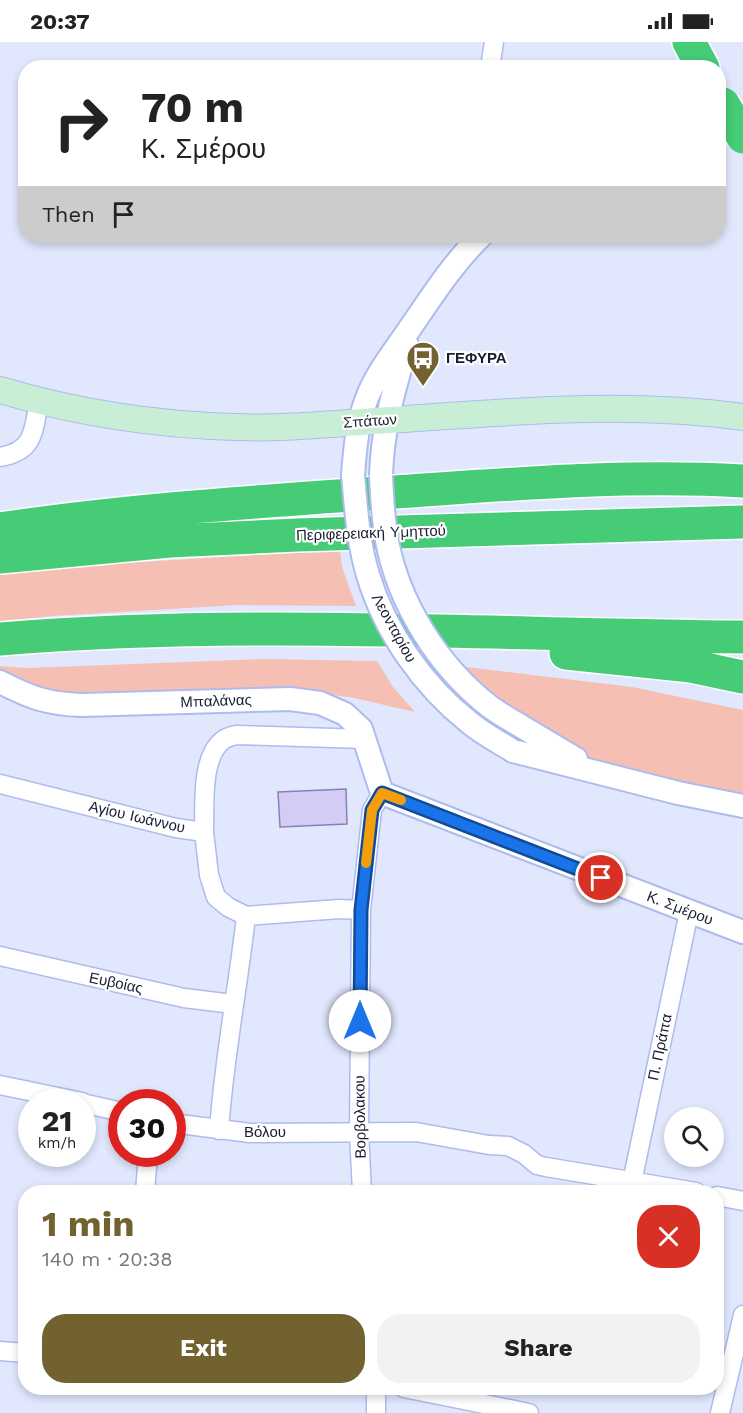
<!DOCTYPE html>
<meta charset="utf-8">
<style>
body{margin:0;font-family:"Work Sans",sans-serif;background:#f2f2f2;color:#222;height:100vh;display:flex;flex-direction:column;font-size:22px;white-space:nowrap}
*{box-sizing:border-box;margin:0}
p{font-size:20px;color:#767676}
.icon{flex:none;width:33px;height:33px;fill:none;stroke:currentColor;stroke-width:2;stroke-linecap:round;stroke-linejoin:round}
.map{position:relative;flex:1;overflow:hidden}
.details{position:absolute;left:18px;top:1143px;width:706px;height:210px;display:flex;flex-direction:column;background:#fff;border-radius:24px;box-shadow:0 3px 9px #0003}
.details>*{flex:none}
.hud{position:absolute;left:18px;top:18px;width:708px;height:183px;border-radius:24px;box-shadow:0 3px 9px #0003;background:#fff;color:#222;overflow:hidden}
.fabs{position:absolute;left:664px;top:1065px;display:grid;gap:12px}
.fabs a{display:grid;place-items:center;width:60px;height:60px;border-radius:50%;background:#fff;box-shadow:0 3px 9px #0003;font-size:30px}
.speed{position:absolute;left:18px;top:1047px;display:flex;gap:12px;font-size:30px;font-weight:700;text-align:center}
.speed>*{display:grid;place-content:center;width:78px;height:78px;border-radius:50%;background:#fff;box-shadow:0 3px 9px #0003;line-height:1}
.speed small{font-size:15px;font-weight:400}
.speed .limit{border:9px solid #d22;background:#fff;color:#111}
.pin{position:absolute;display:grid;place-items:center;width:51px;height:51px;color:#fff;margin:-26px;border:3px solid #fff;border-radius:50%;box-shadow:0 2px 6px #0007}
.me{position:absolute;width:66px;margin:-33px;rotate:0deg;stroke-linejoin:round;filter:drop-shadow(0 0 4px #0008)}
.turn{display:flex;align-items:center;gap:21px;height:126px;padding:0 24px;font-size:27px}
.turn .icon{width:78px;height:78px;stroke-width:2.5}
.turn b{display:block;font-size:42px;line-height:51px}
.then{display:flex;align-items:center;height:57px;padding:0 24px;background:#0003;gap:12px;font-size:22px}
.round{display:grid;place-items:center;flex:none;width:63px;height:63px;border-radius:24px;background:#f2f2f2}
.head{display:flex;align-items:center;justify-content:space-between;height:102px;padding:0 24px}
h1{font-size:36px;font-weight:700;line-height:45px;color:#72622f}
.cta{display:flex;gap:12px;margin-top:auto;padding:12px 24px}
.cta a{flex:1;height:69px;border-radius:24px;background:#72622f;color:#fff;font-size:24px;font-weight:700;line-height:69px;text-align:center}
.cta a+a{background:#f2f2f2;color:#222}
.status{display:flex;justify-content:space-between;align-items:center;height:42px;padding:0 30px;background:#fff;direction:ltr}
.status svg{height:16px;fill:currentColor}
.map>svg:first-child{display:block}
.green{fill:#f5bfb4}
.building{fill:#d2ccf7;stroke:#8980b3;stroke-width:1.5}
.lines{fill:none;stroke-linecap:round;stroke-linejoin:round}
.minor-casing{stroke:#adbbef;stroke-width:21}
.tertiary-casing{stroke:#adbbef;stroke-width:26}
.secondary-casing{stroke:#adbbef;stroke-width:28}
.motorway-casing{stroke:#fff;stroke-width:36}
.minor{stroke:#fff;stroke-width:18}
.tertiary{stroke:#fff;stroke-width:22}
.secondary{stroke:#c8efd6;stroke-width:26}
.motorway{stroke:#46cb77;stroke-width:33}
.tertiary-bridge-casing{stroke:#adbbef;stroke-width:26;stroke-linecap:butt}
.motorway-bridge-casing{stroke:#fff;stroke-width:36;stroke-linecap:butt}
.tertiary-bridge{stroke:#fff;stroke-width:22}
.motorway-bridge{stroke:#46cb77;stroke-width:33}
.route-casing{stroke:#114b97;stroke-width:15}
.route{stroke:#1a73e8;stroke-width:10}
.slow{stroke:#f59e0b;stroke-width:10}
.labels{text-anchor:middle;stroke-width:4.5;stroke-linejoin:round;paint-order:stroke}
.poi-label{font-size:15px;font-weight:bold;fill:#181d30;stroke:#fff;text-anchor:start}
.street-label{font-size:15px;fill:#181d30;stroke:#fff}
</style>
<div class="status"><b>20:37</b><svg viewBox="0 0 49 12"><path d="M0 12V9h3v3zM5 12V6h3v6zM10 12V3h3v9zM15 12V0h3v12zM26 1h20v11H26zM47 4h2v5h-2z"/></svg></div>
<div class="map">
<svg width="743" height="1371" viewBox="0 0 743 1371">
<rect width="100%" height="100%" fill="#e1e8fd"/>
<path class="green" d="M340,508l2,17 14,39 -119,-1 -184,11 -53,5v-48l23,-4z
M262,617l115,2 16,26 22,25 -61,-14 -47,-7 -238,3 -24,-5 -45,-18v-5l28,2z
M458,624l174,21 111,23v90c-60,-15 -124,-25 -180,-54 -39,-20 -72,-52 -105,-80z"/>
<path class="building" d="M346,747l1,35 -67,3 -2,-35z"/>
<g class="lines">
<defs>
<path id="minor" d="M490,26l4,-26
M0,415c35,-6 33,-26 39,-55
M0,742l176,44 28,4 5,43 7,22 12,10 18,9 93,-7 22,1
M204,790c1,-26 -4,-74 19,-92 3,-2 9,-4 13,-5l129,4
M0,914l184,42 49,6
M0,1043l82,17
M82,1061l40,9
M172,1081l78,10 166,-1 73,13 19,1 16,8 13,11 9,2 150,25
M219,1088c5,-72 19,-142 27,-214
M632,1140l57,-270
M145,1150l3,-38
M362,1150l-3,-60 2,-222 11,-100 10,-17
M717,1154l26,5
M0,1309l26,2
M376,1346v25
M404,1346l125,25
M720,1371l23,-98"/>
<path id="tertiary" d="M353,433c2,-26 4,-52 14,-77 9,-24 26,-45 41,-67 23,-33 44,-67 73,-95
M381,434c1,-45 13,-88 26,-131
M0,640c31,16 48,22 82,23l208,-6 30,4 25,11 16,15 21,64 361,139
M529,689l47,28
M513,709l165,42 65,13"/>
<path id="secondary" d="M0,348c77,23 156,35 236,37 52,2 103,-4 154,-7 117,-8 236,-19 353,-3"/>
<path id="motorway" d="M689,0l14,26
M0,487c126,-19 253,-27 380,-36 121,-8 242,-19 363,-12
M0,515l170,-16 127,-6 446,-13
M0,597c248,-20 495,-4 743,-2
M566,611l125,13 52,11"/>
</defs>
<use href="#minor" class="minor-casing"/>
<use href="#tertiary" class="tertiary-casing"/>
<use href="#secondary" class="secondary-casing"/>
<use href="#motorway" class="motorway-casing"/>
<use href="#minor" class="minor"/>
<use href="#tertiary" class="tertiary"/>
<use href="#secondary" class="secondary"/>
<use href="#motorway" class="motorway"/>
<defs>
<path id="tertiary-bridge" d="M353,433c3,33 5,67 15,100 17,57 55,111 102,148 13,11 29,19 43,28
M381,434c1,22 2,44 6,65 12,63 51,125 102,165 12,9 27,17 40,25"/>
<path id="motorway-bridge" d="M723,62l20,33"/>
</defs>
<use href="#tertiary-bridge" class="tertiary-bridge-casing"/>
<use href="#motorway-bridge" class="motorway-bridge-casing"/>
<use href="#tertiary-bridge" class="tertiary-bridge"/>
<use href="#motorway-bridge" class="motorway-bridge"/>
</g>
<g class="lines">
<defs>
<path id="route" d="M360,979l1,-111 11,-100 10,-17 219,85"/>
</defs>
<use href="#route" class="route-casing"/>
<use href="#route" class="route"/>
<path class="slow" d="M366,821l6,-53 10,-17 19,7"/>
</g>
<defs>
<symbol id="bus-pin" viewBox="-11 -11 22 30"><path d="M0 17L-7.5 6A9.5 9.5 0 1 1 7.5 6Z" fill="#72622f" stroke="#fff"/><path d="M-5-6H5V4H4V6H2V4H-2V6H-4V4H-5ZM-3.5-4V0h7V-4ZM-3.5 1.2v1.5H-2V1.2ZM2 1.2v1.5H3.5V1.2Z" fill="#fff"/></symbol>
</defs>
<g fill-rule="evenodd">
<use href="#bus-pin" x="404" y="297" width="38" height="52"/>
</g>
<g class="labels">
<g class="poi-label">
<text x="446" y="321">ΓΕΦΥΡΑ</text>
</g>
<g class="street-label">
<text transform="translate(370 379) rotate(-4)" y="5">Σπάτων</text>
<text transform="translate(371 491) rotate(-2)" y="5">Περιφερειακή Υμηττού</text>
<text transform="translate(394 586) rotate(61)" y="5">Λεονταρίου</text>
<text transform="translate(216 659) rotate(-2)" y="5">Μπαλάνας</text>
<text transform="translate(137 775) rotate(13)" y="5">Αγίου Ιωάννου</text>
<text transform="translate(680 866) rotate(21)" y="5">Κ. Σμέρου</text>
<text transform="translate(116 941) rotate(12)" y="5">Ευβοίας</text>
<text transform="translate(660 1005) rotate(-78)" y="5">Π. Πράπα</text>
<text transform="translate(360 1075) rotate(-91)" y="5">Βορβολακου</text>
<text x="265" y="1095">Βόλου</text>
</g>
</g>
</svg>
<div class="fabs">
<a><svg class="icon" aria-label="search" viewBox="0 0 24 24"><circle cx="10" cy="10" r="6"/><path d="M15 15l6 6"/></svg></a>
</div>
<div class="speed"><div>21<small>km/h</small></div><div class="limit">30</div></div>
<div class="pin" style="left:601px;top:836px;background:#d93025"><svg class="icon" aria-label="arrive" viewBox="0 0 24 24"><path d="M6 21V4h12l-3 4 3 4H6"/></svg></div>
<svg class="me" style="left:360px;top:979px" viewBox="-20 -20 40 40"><circle r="19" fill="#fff"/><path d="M0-13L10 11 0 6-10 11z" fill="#1a73e8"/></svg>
<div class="hud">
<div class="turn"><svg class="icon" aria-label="right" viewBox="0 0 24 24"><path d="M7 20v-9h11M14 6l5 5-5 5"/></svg><div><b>70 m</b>Κ. Σμέρου</div></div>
<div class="then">Then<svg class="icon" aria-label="arrive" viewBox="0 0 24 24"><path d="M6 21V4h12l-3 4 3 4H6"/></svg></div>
</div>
<section class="details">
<div class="head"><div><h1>1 min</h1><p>140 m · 20:38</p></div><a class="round" style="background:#d93025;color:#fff"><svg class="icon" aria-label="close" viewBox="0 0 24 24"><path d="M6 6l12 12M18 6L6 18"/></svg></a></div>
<div class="cta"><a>Exit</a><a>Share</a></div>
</section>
</div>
